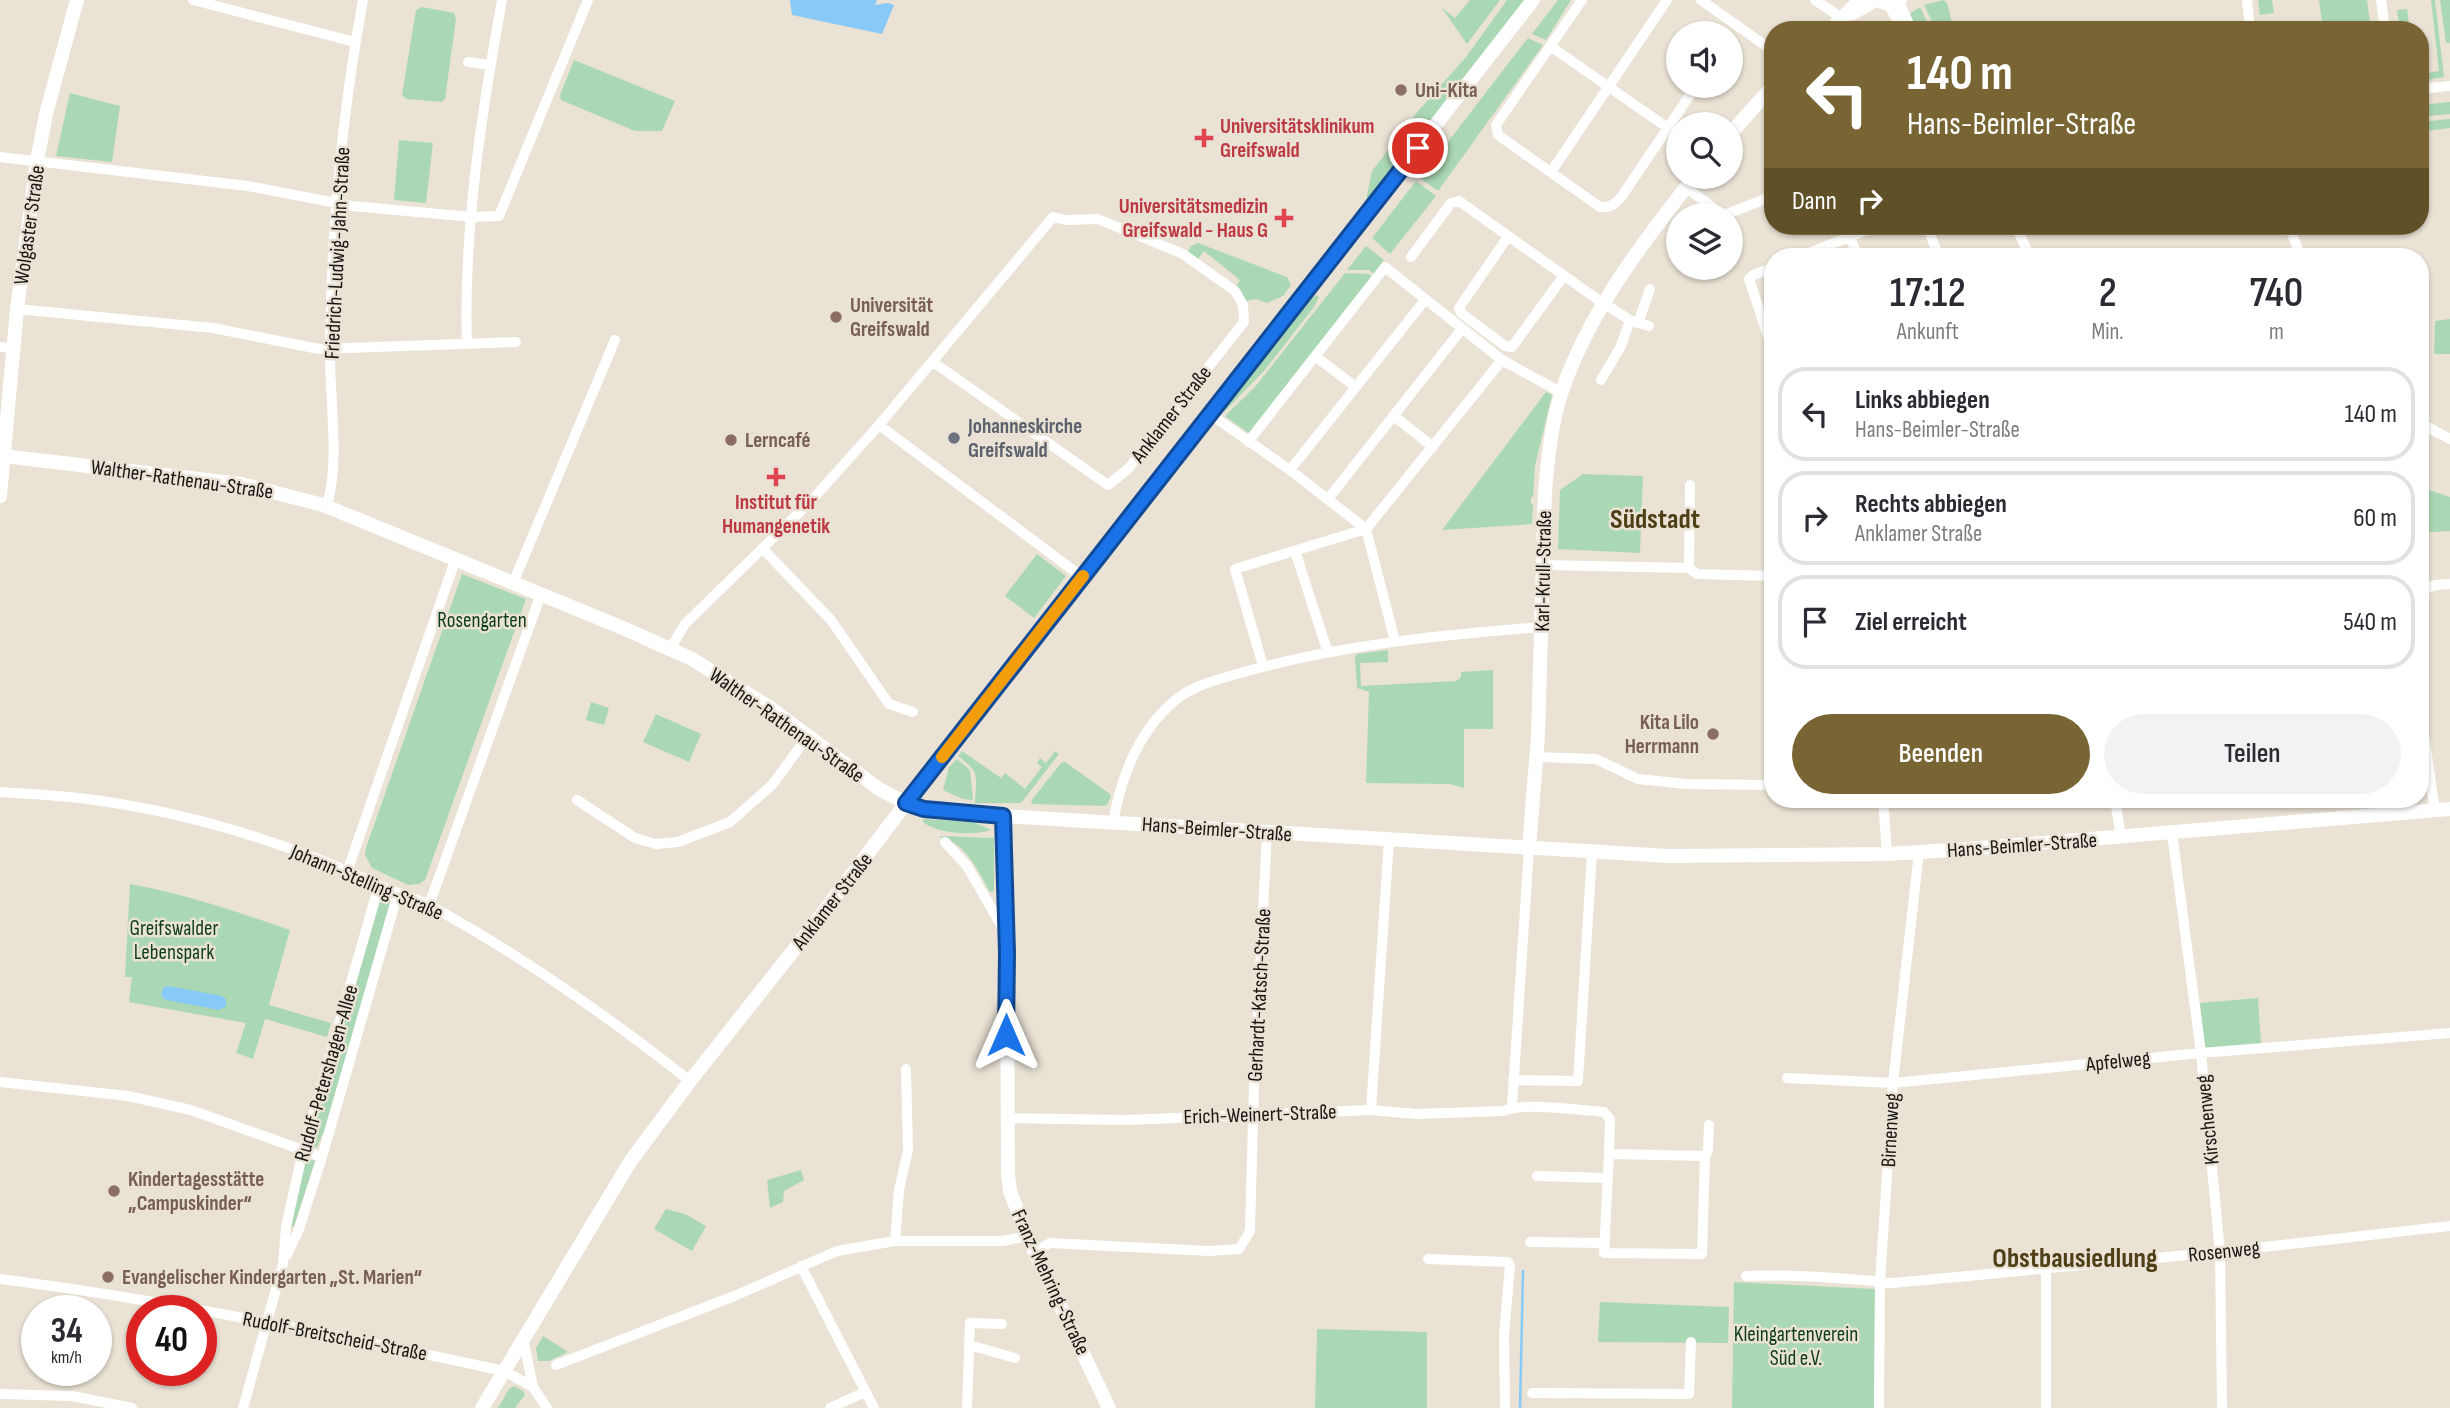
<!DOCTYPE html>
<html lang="de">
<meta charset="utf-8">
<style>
body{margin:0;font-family:"Sofia Sans Condensed",sans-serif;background:#f2f2f3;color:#2b2b33;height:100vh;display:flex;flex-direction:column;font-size:26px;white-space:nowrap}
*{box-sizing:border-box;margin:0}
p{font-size:23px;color:#7c7c81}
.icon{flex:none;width:38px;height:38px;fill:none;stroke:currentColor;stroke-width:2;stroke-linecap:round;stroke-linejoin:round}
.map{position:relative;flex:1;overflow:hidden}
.sheet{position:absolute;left:1764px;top:248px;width:665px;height:560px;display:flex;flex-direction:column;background:#fff;border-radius:28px;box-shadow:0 2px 5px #0004}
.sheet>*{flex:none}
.guide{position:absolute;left:1764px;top:21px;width:665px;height:214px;border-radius:28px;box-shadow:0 2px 5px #0004;background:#786533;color:#fff;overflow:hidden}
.buttons{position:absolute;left:1666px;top:21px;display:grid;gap:14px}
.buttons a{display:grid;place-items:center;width:77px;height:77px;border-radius:50%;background:#fff;box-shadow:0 2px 5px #0004;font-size:35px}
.speed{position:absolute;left:21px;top:1295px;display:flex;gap:14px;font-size:35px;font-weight:700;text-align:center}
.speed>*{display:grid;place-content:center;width:91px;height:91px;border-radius:50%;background:#fff;box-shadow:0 2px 5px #0004;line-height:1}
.speed small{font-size:18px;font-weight:400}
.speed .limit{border:10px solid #d22;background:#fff;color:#111}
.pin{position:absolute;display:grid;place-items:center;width:60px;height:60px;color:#fff;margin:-30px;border:4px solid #fff;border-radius:50%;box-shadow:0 2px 7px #0007}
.me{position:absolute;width:77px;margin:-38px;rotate:0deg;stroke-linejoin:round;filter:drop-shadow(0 0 5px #0008)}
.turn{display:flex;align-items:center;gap:24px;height:147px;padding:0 28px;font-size:32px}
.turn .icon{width:91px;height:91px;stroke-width:2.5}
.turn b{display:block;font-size:49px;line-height:60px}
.then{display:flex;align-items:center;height:66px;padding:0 28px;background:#0003;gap:14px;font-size:26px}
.eta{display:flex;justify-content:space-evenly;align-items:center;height:119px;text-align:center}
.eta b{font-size:42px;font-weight:600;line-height:49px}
.cta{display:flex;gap:14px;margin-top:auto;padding:14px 28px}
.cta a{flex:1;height:80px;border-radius:42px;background:#786533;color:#fff;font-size:28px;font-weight:600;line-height:80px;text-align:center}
.cta a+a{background:#f2f2f3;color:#2b2b33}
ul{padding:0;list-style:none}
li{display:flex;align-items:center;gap:21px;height:94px;margin:0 14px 10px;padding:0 14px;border:4px solid #e1e1e2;border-radius:28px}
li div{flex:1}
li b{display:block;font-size:26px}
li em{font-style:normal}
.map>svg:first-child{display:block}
.green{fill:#abd8b4}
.water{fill:#87c9f7}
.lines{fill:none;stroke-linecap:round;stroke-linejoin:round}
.stream{stroke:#87c9f7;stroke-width:2.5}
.street{stroke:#fff;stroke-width:10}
.secondary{stroke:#fff;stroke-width:14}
.route-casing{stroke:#114b97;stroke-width:18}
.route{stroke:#1a73e8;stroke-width:12}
.slow{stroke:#f59e0b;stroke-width:12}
.education-dot{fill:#8d6e63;stroke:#e9e2d5;stroke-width:2.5}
.health-dot{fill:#e0444e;stroke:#e9e2d5;stroke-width:2.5}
.worship-dot{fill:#6b7280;stroke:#e9e2d5;stroke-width:2.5}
.labels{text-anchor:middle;stroke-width:5;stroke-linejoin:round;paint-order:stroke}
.education-label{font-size:21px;font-weight:bold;fill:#785e54;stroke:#e9e2d5;text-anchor:start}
.health-label{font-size:21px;font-weight:bold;fill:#be3a42;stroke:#e9e2d5;text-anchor:start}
.street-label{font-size:21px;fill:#181612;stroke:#e9e2d5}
.worship-label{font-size:21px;font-weight:bold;fill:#5b616d;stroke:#e9e2d5;text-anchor:start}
.park-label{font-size:21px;fill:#0d3c1c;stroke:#e9e2d5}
.district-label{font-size:28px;font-weight:bold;fill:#4e3f17;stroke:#e9e2d5}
</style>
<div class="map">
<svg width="2450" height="1408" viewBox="0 0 2450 1408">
<rect width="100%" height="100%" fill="#e9e2d5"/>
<path class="green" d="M1470,0h30l-33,44 -25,-36 13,10z
M1507,0h18l-147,190 -12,11 6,-30 46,-60 48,-54z
M1558,0h13l-25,40 -14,-6z
M1943,0l4,3 7,27h-18l-12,-25z
M2258,0h14l2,13 -14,2z
M2319,0h48l4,30h-48z
M2431,0h4l9,77 -24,4v-7l19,-3z
M2440,0h10v43h-4z
M422,7l32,6 2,6 -11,80 -3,3 -36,-3 -4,-4 14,-85z
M1920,7l11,23h-15l-8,-15z
M2407,9l3,21h-10l-3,-20z
M1528,38l15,7 -105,146 -18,-13z
M574,60l101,41 -13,30h-27l-74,-31 -1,-5z
M70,93l50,13 -8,56 -56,-6z
M2450,102v12l-30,3v-12z
M2450,119v9l-30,4v-10z
M399,140l34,3 -7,60 -32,-3z
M1416,181l20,15 -46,58 -18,-16z
M1198,243l89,34 4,8 -8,11 -16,7 -11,-4 -11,2 -9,-14 4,-7 -36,-29 -6,8 -10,-7 3,-6z
M1366,246l18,14 -10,14 -5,-4h-22z
M1345,273l24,1 4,3 -123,157 -25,-18 30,-29z
M1316,295l3,2 -5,10 -50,64 -40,41 3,-10 66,-85z
M2450,319v35h-16l1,-33z
M1546,392l6,3 -17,71 -2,31h-2v7l2,1 -1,19 -90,6z
M1583,474l60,2 -3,77 -82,-4 2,-59z
M2420,487l30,10v34l-30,2z
M1037,554l29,22 -32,42 -29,-22z
M462,574l64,25 -101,281 -6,4 -11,1 -36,-17 -7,-13 1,-7z
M1388,650v12l-28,1 1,23 95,-5 5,-4v-5l32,-2v59h-29v59l-14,-4 -84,-1 3,-91 -12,-4 -2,-31 2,-3z
M591,702l18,6 -5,17 -18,-5z
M656,714l45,20 -12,28 -46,-20z
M962,751l39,27 4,-5 20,16 17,-22 -5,-4 3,-5 6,5 9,-12 4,3 -38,49h-46c1,-27 6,-30 -17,-47z
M957,759l13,11 3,30 -10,-1 -20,-9 6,-23z
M1065,762l45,32 1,3 -5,9 -73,-2 -2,-3 30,-38z
M924,819l50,3 17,8c-19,6 -53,4 -68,-8z
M940,836l54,2v53l-4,1c-10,-18 -26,-52 -48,-53z
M130,884c56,10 107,28 160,46l-21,75 62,18 -4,14 -62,-18 -12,40 -17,-6 10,-30 -117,-21 3,-25h-7z
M383,897l7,2 2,3 -68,229 -7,16 -4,2 -3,-7 70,-241z
M2258,998l3,46 -56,6 -5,-47z
M304,1158l11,3 -21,65 -3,1z
M801,1170l3,10 -20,11 -1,11 -13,6 -3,-28z
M666,1209l19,5 21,12 -14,25 -38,-22z
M1734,1282l141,7 -1,119h-142z
M1600,1302l129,5 -1,36 -130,-1z
M1317,1329l110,3v76h-112z
M543,1336l25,16 -19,9h-11l-2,-13z
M514,1386l9,5 2,4 -10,13h-17l11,-19z"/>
<path class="water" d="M790,0h87l-2,5 13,-2 6,2 -12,29 -90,-19z
M168,986l54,10 4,3v7l-7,4 -53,-10 -5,-5 2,-7z"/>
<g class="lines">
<path class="stream" d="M1520,1408l3,-137"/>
<path class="street" d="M193,0l162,42
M1582,0l-86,125 2,10 102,72c11,1 15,-3 22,-11l74,-110
M1701,0l72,51
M1815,0l21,14
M2247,0l3,30
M2381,0l4,30
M1899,2l13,28
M1888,4l15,26
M1550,46l128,89
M468,62l22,3
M2420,89l30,-3
M0,157l248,29 104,20 120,11 27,-1 89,-216
M1551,172l116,-172
M1686,187l36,28
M1724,215l49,-19
M1927,226l12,31
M2016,226l14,31
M2289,226l12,31
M1850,237l8,20
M1507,238l-48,70 2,5 44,33 7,1 51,-70
M1411,257l40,-54 8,-2 138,98 33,21 19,6
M1799,257l78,-31
M17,309l196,19 106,21 197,-7
M1638,323l12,-34
M1770,343l-21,-64 4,-4 20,-7
M467,344c-4,-112 15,-234 35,-344
M0,347l15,1
M1316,357l40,30
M1601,380l20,-34 9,-26
M1210,414l80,56 76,59
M1394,416l39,31
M2420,423l30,16
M879,425l203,152
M1248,442l137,-175 117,93 60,33
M1290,470l135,-170
M1328,499l133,-169
M326,507c15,-41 3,-113 4,-159 1,-116 12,-234 33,-348
M1366,529l136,-169
M1366,529l29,112
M762,548l69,72 58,84 24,8
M1295,551l33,102
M1544,565l145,3 8,6 76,2
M1689,568l1,-83
M513,583l102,-243
M2420,591l15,-6 15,-1
M670,649l15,-25 126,-123 68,-76 174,-208 13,3 32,-1 85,35 52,37 8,14 1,17 -116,147 -20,16 -175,-123
M1263,666l-28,-97 131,-40
M2420,707l15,104
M1537,757l59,2 42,20 48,5 87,1
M0,792c26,2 53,3 79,6 107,13 211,45 308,91 15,6 31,10 44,17 91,50 178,111 259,175
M577,800l58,38 21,6 22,-2 52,-20 42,-37 36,-49
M1883,800l4,54
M1958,800l1,3
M2115,800l6,37
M1113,823c8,-47 26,-94 65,-125 17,-13 39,-18 59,-24 99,-29 203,-39 305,-47
M2172,833l29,220 19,199 2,156
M945,842l22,24 38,66
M348,869l108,-311
M429,905l112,-311
M1787,1078l106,5 308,-30 249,-20
M1513,1080l65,1 14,-229
M0,1082l128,14 63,14 131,47
M1512,1107l17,-259
M1371,1110l18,-270
M1008,1118l118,2 245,-10 45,4 87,-3c20,-9 77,-1 101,1l6,7 -1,35 96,2
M1609,1154l-5,99 98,1 3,-98 3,-5 1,-26
M1537,1176l70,2
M895,1241l4,-51 9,-40 -2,-81
M1530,1242l75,1
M1034,1252l16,-9 159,8 30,-2 11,-18 4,-147 13,-251
M287,1255l12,-26 23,-72 76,-264
M1428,1259l80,3 2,4 -6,70 1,72
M801,1266l73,142
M1746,1276c49,-2 98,2 147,7l327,-31 230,-26
M0,1279c170,22 337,56 504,92l29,16
M523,1338l10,49 14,21
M969,1345l46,13
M556,1365l181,-70 100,-44 58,-10h108l24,-5
M1532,1393l157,1 2,-52
M0,1394l72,2 60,12
M243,1408l40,-144 3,-37 17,-77 76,-265
M830,1408l35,-16
M967,1408l3,-85 32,1
M1879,1408l1,-126 13,-199 26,-231
M2046,1408v-141"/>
<path class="secondary" d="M1877,0l11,4 12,-4
M1853,13l23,-13
M1830,30l30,-30
M1731,133l42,-47
M3,456l238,28 82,21 300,123 69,31 77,48 110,82 27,14 18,6 79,7 665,40 219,-2 81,-5 482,-40
M0,496l17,-187 20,-148 9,-47 31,-114
M1003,816l4,137 1,221 2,17 17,45 82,172
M1529,848l9,-112 7,-244c3,-33 6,-69 17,-101 27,-79 81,-149 132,-214
M482,1408l148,-246 60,-81 126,-159 90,-119 627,-803"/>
</g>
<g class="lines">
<defs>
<path id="route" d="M1006,1035l1,-82 -4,-137 -79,-7 -18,-6 512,-655"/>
</defs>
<use href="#route" class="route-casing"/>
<use href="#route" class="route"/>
<path class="slow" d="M942,757l141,-181"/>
</g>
<g class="education-dot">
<circle cx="1401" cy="90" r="7"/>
<circle cx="836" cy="317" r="7"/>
<circle cx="731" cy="440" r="7"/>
<circle cx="1713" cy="734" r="7"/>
<circle cx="114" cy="1191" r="7"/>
<circle cx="108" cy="1277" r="7"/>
</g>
<g class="health-dot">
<path d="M1200.5 127.5h7v7h7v7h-7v7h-7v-7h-7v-7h7z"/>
<path d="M1280.5 207.5h7v7h7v7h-7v7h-7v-7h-7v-7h7z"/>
<path d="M772.5 466.5h7v7h7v7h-7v7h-7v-7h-7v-7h7z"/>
</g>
<circle class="worship-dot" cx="954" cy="438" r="7"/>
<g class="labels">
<g class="education-label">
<text x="1415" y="97">Uni-Kita</text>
<text x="850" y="312">Universität<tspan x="850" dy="24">Greifswald</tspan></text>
<text x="745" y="447">Lerncafé</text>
<text x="1699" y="729" text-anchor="end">Kita Lilo<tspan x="1699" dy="24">Herrmann</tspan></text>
<text x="128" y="1186">Kindertagesstätte<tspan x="128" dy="24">„Campuskinder“</tspan></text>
<text x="122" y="1284">Evangelischer Kindergarten „St. Marien“</text>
</g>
<g class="health-label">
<text x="1220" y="133">Universitätsklinikum<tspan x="1220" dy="24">Greifswald</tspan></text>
<text x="1268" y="213" text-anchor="end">Universitätsmedizin<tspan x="1268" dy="24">Greifswald - Haus G</tspan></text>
<text x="776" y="509" text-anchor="middle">Institut für<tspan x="776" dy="24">Humangenetik</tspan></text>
</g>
<g class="street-label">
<text transform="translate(29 225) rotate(-82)" y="7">Wolgaster Straße</text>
<text transform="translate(337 253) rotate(-87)" y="7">Friedrich-Ludwig-Jahn-Straße</text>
<text transform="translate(1171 414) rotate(-52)" y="7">Anklamer Straße</text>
<text transform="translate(182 479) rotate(8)" y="7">Walther-Rathenau-Straße</text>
<text transform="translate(1543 571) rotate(-89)" y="7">Karl-Krull-Straße</text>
<text transform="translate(787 725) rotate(35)" y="7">Walther-Rathenau-Straße</text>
<text transform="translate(1217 829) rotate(4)" y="7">Hans-Beimler-Straße</text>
<text transform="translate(2022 845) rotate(-4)" y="7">Hans-Beimler-Straße</text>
<text transform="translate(367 882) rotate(23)" y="7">Johann-Stelling-Straße</text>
<text transform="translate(832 901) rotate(-52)" y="7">Anklamer Straße</text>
<text transform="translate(1259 995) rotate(-87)" y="7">Gerhardt-Katsch-Straße</text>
<text transform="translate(2118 1061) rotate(-6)" y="7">Apfelweg</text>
<text transform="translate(326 1073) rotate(-74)" y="7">Rudolf-Petershagen-Allee</text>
<text transform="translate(1260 1114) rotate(-2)" y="7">Erich-Weinert-Straße</text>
<text transform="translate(2207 1120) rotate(-96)" y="7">Kirschenweg</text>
<text transform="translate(1890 1130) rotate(-87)" y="7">Birnenweg</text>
<text transform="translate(2224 1251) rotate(-6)" y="7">Rosenweg</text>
<text transform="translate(1051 1282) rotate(65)" y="7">Franz-Mehring-Straße</text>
<text transform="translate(335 1336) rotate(11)" y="7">Rudolf-Breitscheid-Straße</text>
</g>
<g class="worship-label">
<text x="968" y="433">Johanneskirche<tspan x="968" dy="24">Greifswald</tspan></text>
</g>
<g class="park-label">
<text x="482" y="627">Rosengarten</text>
<text x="174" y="935">Greifswalder<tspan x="174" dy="24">Lebenspark</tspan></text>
<text x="1796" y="1341">Kleingartenverein<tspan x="1796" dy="24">Süd e.V.</tspan></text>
</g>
<g class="district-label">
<text x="1655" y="528">Südstadt</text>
<text x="2075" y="1267">Obstbausiedlung</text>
</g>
</g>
</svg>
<div class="buttons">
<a><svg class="icon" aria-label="sound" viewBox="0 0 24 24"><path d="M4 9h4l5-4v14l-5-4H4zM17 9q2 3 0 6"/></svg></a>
<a><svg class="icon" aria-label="search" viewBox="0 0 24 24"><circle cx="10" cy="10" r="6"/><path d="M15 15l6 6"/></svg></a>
<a><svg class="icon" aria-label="layers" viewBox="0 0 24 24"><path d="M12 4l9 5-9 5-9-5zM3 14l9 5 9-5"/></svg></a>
</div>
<div class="speed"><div>34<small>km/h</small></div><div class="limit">40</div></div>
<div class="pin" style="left:1418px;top:148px;background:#d93025"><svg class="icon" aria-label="arrive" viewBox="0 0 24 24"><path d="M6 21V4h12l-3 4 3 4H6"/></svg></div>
<svg class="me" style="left:1006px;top:1035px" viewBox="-20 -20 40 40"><path d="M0-17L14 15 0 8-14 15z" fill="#1a73e8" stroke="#fff" stroke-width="4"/></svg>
<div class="guide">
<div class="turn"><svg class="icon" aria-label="left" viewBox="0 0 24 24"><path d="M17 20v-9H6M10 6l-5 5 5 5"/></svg><div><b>140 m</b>Hans-Beimler-Straße</div></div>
<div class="then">Dann<svg class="icon" aria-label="right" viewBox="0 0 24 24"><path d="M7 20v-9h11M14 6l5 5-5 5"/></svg></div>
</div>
<section class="sheet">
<div class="eta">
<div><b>17:12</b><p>Ankunft</p></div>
<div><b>2</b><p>Min.</p></div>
<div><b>740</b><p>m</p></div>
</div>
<ul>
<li><svg class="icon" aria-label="left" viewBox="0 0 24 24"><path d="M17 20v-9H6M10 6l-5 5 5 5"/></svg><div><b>Links abbiegen</b><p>Hans-Beimler-Straße</p></div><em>140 m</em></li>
<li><svg class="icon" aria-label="right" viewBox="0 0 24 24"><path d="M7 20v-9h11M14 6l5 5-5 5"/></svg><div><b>Rechts abbiegen</b><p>Anklamer Straße</p></div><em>60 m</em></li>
<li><svg class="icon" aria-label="arrive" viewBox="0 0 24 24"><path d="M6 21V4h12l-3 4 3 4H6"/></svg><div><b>Ziel erreicht</b></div><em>540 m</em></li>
</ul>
<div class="cta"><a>Beenden</a><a>Teilen</a></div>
</section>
</div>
